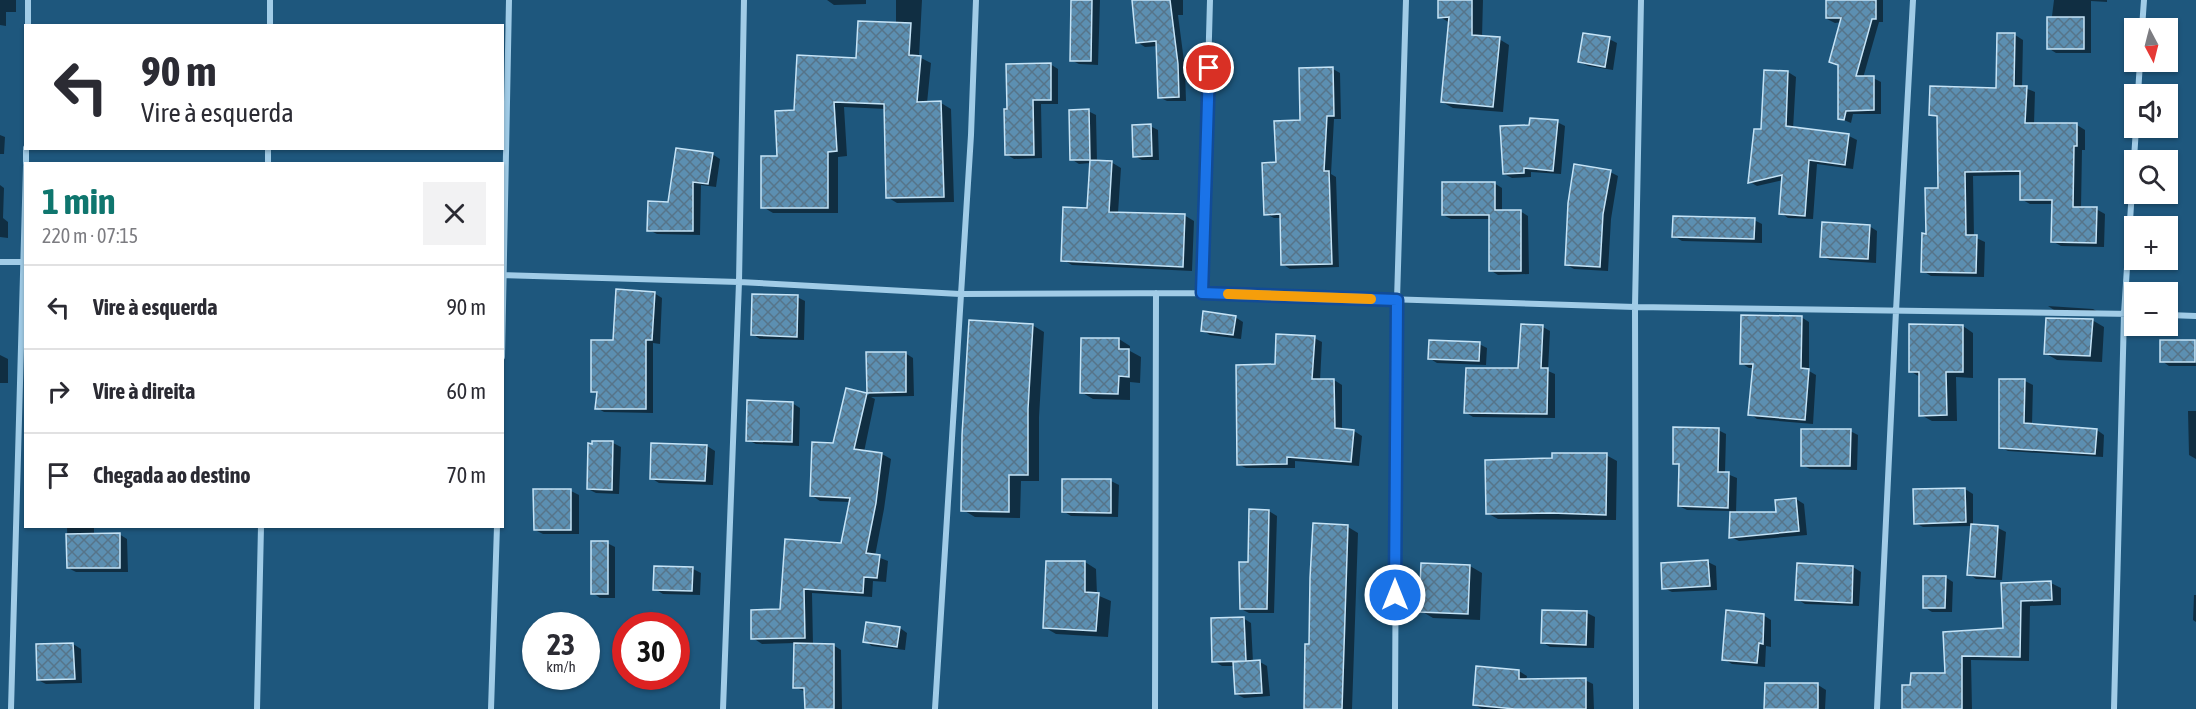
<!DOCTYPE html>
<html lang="pt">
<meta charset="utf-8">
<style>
body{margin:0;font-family:"Asap Condensed",sans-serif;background:#f2f2f3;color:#2b2b33;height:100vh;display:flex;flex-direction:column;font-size:22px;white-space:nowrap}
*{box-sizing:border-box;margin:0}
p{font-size:20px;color:#7c7c81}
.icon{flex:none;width:33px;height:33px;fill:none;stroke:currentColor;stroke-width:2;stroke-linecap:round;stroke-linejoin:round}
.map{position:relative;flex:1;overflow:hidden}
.panel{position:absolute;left:24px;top:162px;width:480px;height:366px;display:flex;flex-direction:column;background:#fff;border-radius:0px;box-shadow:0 2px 4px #0004}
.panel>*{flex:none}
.banner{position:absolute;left:24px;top:24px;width:480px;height:126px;border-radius:0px;box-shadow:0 2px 4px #0004;background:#fff;color:#2b2b33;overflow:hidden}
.needle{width:39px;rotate:173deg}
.buttons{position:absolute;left:2124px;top:18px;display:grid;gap:12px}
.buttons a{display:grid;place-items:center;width:54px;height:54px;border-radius:0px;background:#fff;box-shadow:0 2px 4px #0004;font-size:30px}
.speed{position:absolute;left:522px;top:612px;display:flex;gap:12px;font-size:30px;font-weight:700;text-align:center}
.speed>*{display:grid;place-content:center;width:78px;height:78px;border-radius:50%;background:#fff;box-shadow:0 2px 4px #0004;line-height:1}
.speed small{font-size:15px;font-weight:400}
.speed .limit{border:9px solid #d22;background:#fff;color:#111}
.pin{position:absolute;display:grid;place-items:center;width:51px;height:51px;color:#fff;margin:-26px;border:3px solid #fff;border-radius:50%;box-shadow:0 2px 6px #0007}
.me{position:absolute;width:66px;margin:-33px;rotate:0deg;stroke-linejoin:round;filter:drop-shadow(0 0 4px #0008)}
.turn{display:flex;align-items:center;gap:21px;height:126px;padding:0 18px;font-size:27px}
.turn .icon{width:78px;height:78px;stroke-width:2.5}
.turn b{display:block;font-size:42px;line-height:51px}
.round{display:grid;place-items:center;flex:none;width:63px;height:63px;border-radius:0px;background:#f2f2f3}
.summary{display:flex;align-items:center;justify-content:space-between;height:102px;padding:0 18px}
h1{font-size:36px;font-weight:700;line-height:45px;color:#0f766e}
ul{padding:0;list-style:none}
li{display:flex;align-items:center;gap:18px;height:84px;padding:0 18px;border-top:2px solid #e1e1e2}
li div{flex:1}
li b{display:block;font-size:22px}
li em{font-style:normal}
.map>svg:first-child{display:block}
.shadow{fill:#0007}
.building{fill:url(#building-cross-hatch);stroke:#c5e3f6;stroke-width:1.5}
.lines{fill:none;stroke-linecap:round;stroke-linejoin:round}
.minor{stroke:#a1cce7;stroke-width:6}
.route-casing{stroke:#114b97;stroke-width:15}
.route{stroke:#1a73e8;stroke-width:10}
.slow{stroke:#f59e0b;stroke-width:10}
</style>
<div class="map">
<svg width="2196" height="709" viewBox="0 0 2196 709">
<defs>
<pattern id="building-cross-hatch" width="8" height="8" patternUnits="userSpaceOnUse" patternTransform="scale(1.5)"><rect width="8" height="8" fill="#5c8fb1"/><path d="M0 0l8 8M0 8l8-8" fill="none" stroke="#567489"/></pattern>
</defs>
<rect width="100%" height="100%" fill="#1e577d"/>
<path class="shadow" d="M0,0h16v12h-10v14l-6,-1z
M827,0h39v4l-32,1z
M896,0h59h-33l-3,57 12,6 -4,40h14l10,6 3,93 -57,1 -10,-6 -1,-88 -42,-2 3,49 -9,1v56h-65l-10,-6 32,-96 62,-51 39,-36z
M1073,0h27l-2,65 -19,-1 -8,-4z
M1132,0h51v15h-5l7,54 1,32h-19l-8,-4 -1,-51 -13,1 -8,-5z
M1440,0h43l-1,37 17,2 10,6 -6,67 -50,-4 -11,-6 8,-79 -10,-6z
M1828,0h55v22h-4l-16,56h10l8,4v32h-28l-2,9 -12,-5 -1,-52 -7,-5 11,-39 -7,1 -8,-4z
M2054,0h53v2l-16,-1v52h-35l-8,-5z
M1999,34l16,1 8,5 -1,47 13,5 -1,32 43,1 8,5v20h-3l-1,58 15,1 9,5 -1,33 -43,-1 -9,-5 1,-37h-23l-9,-5v-24l-48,1 1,61 11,5 -1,35 -53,-1 -8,-5 4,-36 13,-45 -1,-71 -8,-4 66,-26z
M1609,39l8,4 -4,27 -25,-4 -8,-4z
M1050,64l8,5v35h-17l1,54 -28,1 -8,-5 2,-43z
M1333,69l7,4 1,46h-7l-3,55 5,3 3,90 -49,2 -8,-5 -1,-46h-7l-8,-4 12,-51z
M1788,72l8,5 -3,52 56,7 8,4 -4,29 -36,-5 -4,55 -25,-1 -7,-5 2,-33 -26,6 -7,-4 13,-51z
M1088,111l8,4 1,47h14l10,6 -3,45 66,2 10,6 -2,50 -120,-6 -9,-5 25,-50 3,-47 -12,1 -8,-5z
M1557,122l8,4 -4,48 -30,-2v5l-19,1 -8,-4 27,-48z
M1150,126l8,4 1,30h-17l-8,-4z
M0,135l5,2 -1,17h-4z
M712,154l8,5 -4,28 -15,-2 -1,50 -43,-1 -8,-4z
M1610,172l8,4 -7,43 -3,52 -34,-2 -7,-4z
M1494,183l8,5v23h18l8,5 1,58 -31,1 -8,-5v-51h-39l-8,-4z
M0,185l4,3 -1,30 5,4v16l-8,-1z
M1754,220l8,4v19l-80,-2 -8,-5z
M1869,226l8,5 -1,32 -46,-3 -8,-4z
M654,293l8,5 -2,46 -7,-1v70l-49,-1 -7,-4 1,-14 -6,-3 23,-50z
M797,297l8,4 -1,39 -44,-1 -8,-5z
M2048,306l45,3 9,5h-42z
M1235,317l8,5 -2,17 -31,-4 -8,-5z
M1801,317l8,5v49l7,4 -3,49 -56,-5 -7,-5 4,-46h-5l-8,-5z
M2092,320l12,7 -2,35 -45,-2 -12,-7z
M1032,325l12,7 -5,85v64h-18l-1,37 -45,-1 -12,-7z
M1963,326l10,7v45l-17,-1 1,44h-25l-11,-6 -1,-38 -10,-6z
M1543,327l7,4 -2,40 7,3v44l-82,-1 -8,-5 55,-42z
M1314,338l8,4 -2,39 14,-1 8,5v45l12,1 8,5 -3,30 -64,-5v7h-49l-8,-4 38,-98z
M1119,339l11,7v5l11,6 -1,26 -10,-1v18l-37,-1 -12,-7z
M2194,342l2,24h-27l-7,-5z
M1479,344l8,4 -1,17 -49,-2 -8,-5z
M905,353l8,5 1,38 -43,1 4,2 -11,53 18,2 9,5 -7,50 -9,47 13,5 -2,21 -13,-1 -1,16 -60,-4 1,52h20l8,5 1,59h-35l-1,-17 -12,-5 1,-44 -33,1 -9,-6 29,-28 60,-65 8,-43 -30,-1 -9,-6 23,-51 13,-54 22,5 -1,-41z
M0,355l8,4v24h-8z
M2025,381l8,4 -1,40 65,5 7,5 -1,22 -95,-6 -8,-4z
M792,403l8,5 -1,38 -43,-2 -8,-4z
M2188,411h8v48l-7,-4z
M1718,430l8,4 -1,39 12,5 -1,35 41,1 19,-15 8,5 3,31 -68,6 -8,-4v-26l-44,-1 -8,-4 1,-40 -6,-3z
M1850,431l8,4 -1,35 -47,-1 -8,-4z
M613,443l8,4 -2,47 -23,-1 -8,-4z
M707,446l8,5 -2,34 -54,-2 -8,-5z
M1606,455l11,6 -1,59 -118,-1 -11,-6z
M1064,480l47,1 8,4 -1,32 -47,-1 -8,-5z
M1965,489l8,5v32l25,2 8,4 -4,48 -26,-1 -7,-5 3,-48 -49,1 -8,-4z
M571,491l8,4v39h-36l-8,-4z
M1269,511l8,5 -3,97h-25l-8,-4 8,-46z
M67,526h27v9l25,-1 8,5 1,33h-52l-8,-4z
M1348,527l10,6 -6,176h-47l6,-64z
M607,543l8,4v51h-15l-7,-5z
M1085,562l11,7 1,26 14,6 -3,36 -52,-3 -12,-7z
M1708,562l8,4 1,24 -45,2 -8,-4z
M1423,564l47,2 12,7 -2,47 -47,-2 -12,-7z
M1799,565l54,2 8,5 -2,34 -54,-2 -8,-5z
M693,569l8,4 -1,22 -37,-1 -8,-5z
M1945,577l8,5 -1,30h-20l-8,-5z
M2051,583l10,5v17l-31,1 -1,55 -58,-1 1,49h-69l43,-35 -1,-40 59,-4 -1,-46z
M2194,595h2v27l-3,-2z
M1587,613l8,4 -1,31 -44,-1 -8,-5z
M1763,615l8,5v27l-5,-1 -1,21 -33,-3 -8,-5z
M1243,618l8,5 2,39h7l7,4 3,30 -26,2 -8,-4 -1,-28h-13l-8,-5z
M900,628l7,5 -2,17 -33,-4 -7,-5z
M73,644l8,5 1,34 -36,1 -8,-4z
M1519,671l8,5 -1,5 59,-1 8,4 1,25h-112l-8,-4z
M1818,685l8,5 -1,19h-60z"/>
<path class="building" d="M1071,0h21l-1,61h-21z
M1132,0h38l8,64 1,33 -21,1 -2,-57 -20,2z
M1438,0h34v35l28,2 -7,70 -52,-5 8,-85 -11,1z
M1826,0h50v19h-4l-16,57h18v34l-28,1 -2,9 -6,-1v-54l-9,-3 12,-44h-15z
M2047,17h37v32h-37z
M858,21l53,2 -2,32 12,1 -4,46 24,-1 3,96 -58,1 -2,-94 -50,-2 3,49 -9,1v56h-67v-52h16l-2,-45 19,-1 3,-55 59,3z
M1583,33l27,4 -5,30 -27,-5z
M1997,33h18l-1,53h13l-2,37h52v23h-3l-1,61h24l-1,36 -45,-1 1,-42h-32v-29l-55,1 1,63h11l-1,38 -55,-1 1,-39 4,1 -1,-46h13l-1,-72 -8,-1 1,-29 66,2z
M1051,63v37h-18l1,55h-29l-1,-46h3l-1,-45z
M1333,67l1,49h-7l-3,55h5l3,93 -51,1 -1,-51 -16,1 -2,-52 14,-1 -2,-41 26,-1 -1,-52z
M1764,70l24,1 -2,55 63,8 -4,31 -36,-5 -4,56 -26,-2 3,-39 -34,8 6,-54h7z
M1089,109l1,51h-20l-1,-50z
M1530,118l28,2 -5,51 -29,-3v5l-21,1 -3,-48 29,-1z
M1151,124l1,32 -19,1 -1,-32z
M676,148l37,5 -5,31 -15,-2v49h-46l1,-30 20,1z
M1090,160l22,1 -3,51 76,2 -2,53 -122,-6 2,-54 24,1z
M1574,164l37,6 -8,44 -3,53 -35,-2 3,-62z
M1442,182h53v28h26v61h-32v-56h-47z
M1673,216l82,2 -1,21 -82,-2z
M1822,222l48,3 -2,34 -48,-2z
M616,289l39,3 -3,48h-6v69h-51l2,-17h-6v-52h22z
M752,294l46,1 -1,42 -46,-2z
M1203,311l33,5 -3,19 -32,-4z
M1741,315l61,1 -1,52 8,1 -4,51 -57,-5 5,-51h-13z
M2046,318l47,1 -3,37 -46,-2z
M969,320l64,4 -5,85v66h-19v37l-48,-1 1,-76z
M1521,324l22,1 -2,43h7l-1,46 -83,-1 2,-45h52z
M1909,324l54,1v47h-17l1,43 -28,1v-44h-10z
M1276,334l39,2 -3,43h22l1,49 19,2 -3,32 -64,-5v7l-50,1 -1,-100 39,-1z
M1081,338h38v11h10v28l-10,-1 -1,18 -38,-1z
M1429,340l51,2 -1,19 -51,-2z
M2160,340h35v22h-35z
M866,352h40v40l-39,1z
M1999,379h26l-1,44 73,6 -2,25 -96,-6z
M846,388l21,5 -13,56 28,4 -6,50 -10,50 14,2 -3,23 -13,-1 -1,16 -59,-4 1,49 -54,1v-29l29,-1 5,-70 56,4 9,-45 -40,-2 2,-54 21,1z
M747,400l46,2 -1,40 -46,-1z
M1673,427l46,1 -1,44h11l-1,36 -50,-2 1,-42h-6z
M1801,429h50l-1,37h-49z
M592,441h21l-1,49 -25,-1 1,-46 4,1z
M651,443l56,2 -2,36 -55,-2z
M1552,453h55l-1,62 -55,-2 -65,1 -1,-54 67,-2z
M1062,479h49v34l-49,-1z
M1965,488l1,34 -52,2 -1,-35z
M533,489h38v41h-37z
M1796,498l3,33 -70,7 1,-26h46l-1,-12z
M1249,509l20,1 -2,99h-27l-1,-47h9z
M1313,523l35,2 -6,184h-38l1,-65h4l1,-66z
M1971,524l27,2 -3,51 -28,-2z
M120,533v35h-53l-1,-34z
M591,541h17v53h-17z
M1708,560l2,26 -48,3 -1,-26z
M1046,561h39v31l14,1 -3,38 -53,-3z
M1421,563l49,2 -2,49 -49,-2z
M1797,563l56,3 -1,37 -57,-3z
M654,566l39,1 -1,24 -39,-1z
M1923,576h23l-1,32h-22z
M2051,581l1,19 -31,1 -1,56 -58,-1v53h-60v-24h8l1,-12h34l-2,-41 60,-4 -2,-45z
M1542,610l45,1 -1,34 -45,-2z
M1726,610l38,4 -1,30 -4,-1 -2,20 -35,-3z
M1244,617l2,44 -34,1 -1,-44z
M866,622l34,5 -3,20 -34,-5z
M73,643l2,36 -38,1 -1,-36z
M794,643l40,1v65h-29l-1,-21h-11z
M1260,660l2,33 -27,1 -2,-32z
M1476,666l43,4v9l67,-1v31h-71l-42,-4z
M1765,683h53v26h-54z"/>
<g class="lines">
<path class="minor" d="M28,26v-26
M270,26v-26
M2142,28l2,-28
M2138,94l2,-32
M26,164v-16
M268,164v-16
M0,262h26
M502,275l237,7 221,12 242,-1 433,14 499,7
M1202,293l8,-293
M2168,315l28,1
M502,357l7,-357
M11,709l15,-543
M257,709l4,-183
M491,709l6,-183
M723,709l16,-427 5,-282
M935,709l36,-574 5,-135
M1155,709l1,-416
M1395,709l2,-409 9,-300
M1636,709l-1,-402 6,-307
M1877,709l19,-398 17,-311
M2114,709l10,-395 12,-186"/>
</g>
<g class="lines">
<defs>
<path id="route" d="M1209,68l-7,225 195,7 -2,295"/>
</defs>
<use href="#route" class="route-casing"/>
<use href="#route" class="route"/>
<path class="slow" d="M1228,294l143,5"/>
</g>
</svg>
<div class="buttons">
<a><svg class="needle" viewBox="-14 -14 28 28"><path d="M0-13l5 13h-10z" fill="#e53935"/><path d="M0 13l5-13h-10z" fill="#7c7c81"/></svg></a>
<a><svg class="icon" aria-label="sound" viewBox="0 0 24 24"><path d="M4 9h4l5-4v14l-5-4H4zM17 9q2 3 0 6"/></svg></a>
<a><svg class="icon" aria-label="search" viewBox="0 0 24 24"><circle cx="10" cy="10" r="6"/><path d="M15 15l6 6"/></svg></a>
<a>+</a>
<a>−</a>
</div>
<div class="speed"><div>23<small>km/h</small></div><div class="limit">30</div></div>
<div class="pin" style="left:1209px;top:68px;background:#d93025"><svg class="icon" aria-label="arrive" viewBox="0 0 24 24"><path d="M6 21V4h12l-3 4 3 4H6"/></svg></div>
<svg class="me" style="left:1395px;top:595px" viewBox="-20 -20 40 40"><circle r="17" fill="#1a73e8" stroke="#fff" stroke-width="3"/><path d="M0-11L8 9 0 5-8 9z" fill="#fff"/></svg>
<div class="banner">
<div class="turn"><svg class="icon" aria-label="left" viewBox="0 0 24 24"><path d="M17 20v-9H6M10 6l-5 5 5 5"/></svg><div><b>90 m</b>Vire à esquerda</div></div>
</div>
<section class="panel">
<div class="summary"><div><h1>1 min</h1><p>220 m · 07:15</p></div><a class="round"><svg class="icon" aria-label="close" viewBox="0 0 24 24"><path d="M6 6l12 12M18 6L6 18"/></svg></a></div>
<ul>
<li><svg class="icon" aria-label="left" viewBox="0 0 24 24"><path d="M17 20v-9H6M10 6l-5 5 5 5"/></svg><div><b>Vire à esquerda</b></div><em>90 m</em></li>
<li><svg class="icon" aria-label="right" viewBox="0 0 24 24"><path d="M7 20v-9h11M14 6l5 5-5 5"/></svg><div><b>Vire à direita</b></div><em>60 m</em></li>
<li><svg class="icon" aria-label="arrive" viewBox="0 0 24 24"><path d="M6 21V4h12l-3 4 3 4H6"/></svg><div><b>Chegada ao destino</b></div><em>70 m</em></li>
</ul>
</section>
</div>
